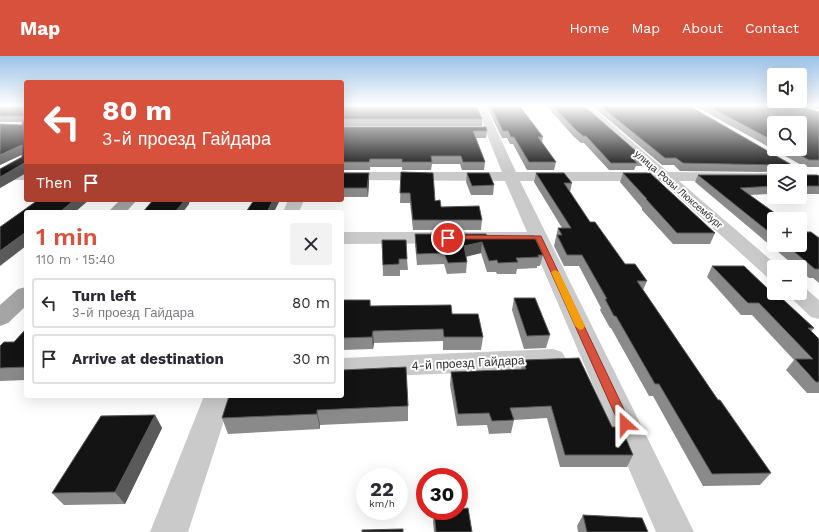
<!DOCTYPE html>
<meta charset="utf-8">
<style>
body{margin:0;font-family:"Work Sans",sans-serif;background:#f2f2f3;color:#2b2b33;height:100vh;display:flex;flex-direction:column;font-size:15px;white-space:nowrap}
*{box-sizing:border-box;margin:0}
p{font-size:13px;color:#7c7c81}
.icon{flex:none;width:22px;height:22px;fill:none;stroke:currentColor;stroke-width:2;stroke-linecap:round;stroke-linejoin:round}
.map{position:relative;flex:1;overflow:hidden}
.panel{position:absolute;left:24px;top:154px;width:320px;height:188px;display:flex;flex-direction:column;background:#fff;border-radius:4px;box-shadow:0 4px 16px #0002}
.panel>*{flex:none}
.guide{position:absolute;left:24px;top:24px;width:320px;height:122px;border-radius:4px;box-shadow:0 4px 16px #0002;background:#d7513c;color:#fff;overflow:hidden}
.fabs{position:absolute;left:767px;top:12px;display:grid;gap:8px}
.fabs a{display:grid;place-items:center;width:40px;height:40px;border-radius:4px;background:#fff;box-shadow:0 4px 16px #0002;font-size:20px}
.speed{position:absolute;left:356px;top:412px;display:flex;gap:8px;font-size:20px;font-weight:700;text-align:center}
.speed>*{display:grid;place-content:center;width:52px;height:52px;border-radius:50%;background:#fff;box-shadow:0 4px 16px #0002;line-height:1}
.speed small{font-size:10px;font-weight:400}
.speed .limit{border:6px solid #d22;background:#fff;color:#111}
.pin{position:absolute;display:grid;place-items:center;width:34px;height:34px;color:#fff;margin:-17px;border:2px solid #fff;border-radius:50%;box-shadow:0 1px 4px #0007}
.me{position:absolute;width:44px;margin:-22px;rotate:336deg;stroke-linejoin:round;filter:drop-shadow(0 0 3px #0008)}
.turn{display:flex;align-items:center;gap:14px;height:84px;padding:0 12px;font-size:18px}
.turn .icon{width:52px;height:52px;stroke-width:2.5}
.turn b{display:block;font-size:28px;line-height:34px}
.then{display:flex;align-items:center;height:38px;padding:0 12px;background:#0003;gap:8px;font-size:15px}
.round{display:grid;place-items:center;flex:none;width:42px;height:42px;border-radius:4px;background:#f2f2f3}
.summary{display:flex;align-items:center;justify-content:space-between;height:68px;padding:0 12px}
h1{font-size:24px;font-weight:600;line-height:30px;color:#d7513c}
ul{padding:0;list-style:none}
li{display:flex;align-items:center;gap:12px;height:50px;margin:0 8px 6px;padding:0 4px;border:2px solid #e1e1e2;border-radius:4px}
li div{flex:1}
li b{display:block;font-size:15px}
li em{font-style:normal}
header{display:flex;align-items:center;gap:24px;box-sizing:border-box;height:56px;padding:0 20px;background:#d7513c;color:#fff}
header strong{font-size:19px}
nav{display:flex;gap:22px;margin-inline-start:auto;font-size:14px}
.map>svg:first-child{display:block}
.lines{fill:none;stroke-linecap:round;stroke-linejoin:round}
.minor{fill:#cacaca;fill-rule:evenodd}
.major{fill:#a5a5a5;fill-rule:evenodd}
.wall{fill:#8a8a8a;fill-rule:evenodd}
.shaded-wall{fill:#5a5a5a}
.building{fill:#141414;stroke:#5a5a5a}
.route{fill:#d7513c;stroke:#8c3527}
.slow{fill:#f59e0b}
.labels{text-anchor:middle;stroke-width:4;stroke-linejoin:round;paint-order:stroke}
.far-street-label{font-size:10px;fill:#2d2d2d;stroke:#fff}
.street-label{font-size:12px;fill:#2d2d2d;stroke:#fff}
</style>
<header>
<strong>Map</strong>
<nav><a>Home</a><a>Map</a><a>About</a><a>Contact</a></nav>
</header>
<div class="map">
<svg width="819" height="476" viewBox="0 0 819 476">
<rect width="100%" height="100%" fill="#fff"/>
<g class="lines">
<path class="minor" d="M475,49h10l31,67h135l-73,-67h11l79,67 106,1v8h-95l100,86h-5v12l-7,-2 -106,-96h-141l174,351h-38l-124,-289 -190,1v-12h185l-22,-51 -163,-1v-8h160z
M0,116h26v8h-26z
M288,144h16l-5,12h-16z
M800,231l5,1 14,12v19l-8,-2 -25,-24h14z
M553,293l9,3 4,7 -4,7 -9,3 -211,9v-20z
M204,340h28l-44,136h-38z"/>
<path class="major" d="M120,144h17l-11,12h-18z
M26,231v19l-18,17 -8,3v-21l18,-16z"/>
</g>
<path class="wall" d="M0,49h26v68l-26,15v-19l22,-12 1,-35h-23z
M342,49l140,14v7h-140z
M486,49h33l24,32 -1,5 14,20 -2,8h-27l-14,-26h-3l-3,-6h-5z
M546,49h37l61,53 -2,8h-6l-2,4h-25l-25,-27h-3l-8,-7z
M591,49h97l104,60 11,2v8h14l2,1v18h-19v-23h-26v1l-94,-1 -6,-6h-12z
M693,49h104l22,7v55h-14zM774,67l26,26h-26z
M804,49h15v4z
M342,71l145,4 -1,7h-10l9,24 -1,8h-22l-2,-6h-28l-1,6h-29v-3h-32v3h-28z
M401,116l34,29 6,6 41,13 -1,10h-68l-3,-27h-10z
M342,117h27v9l-1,15h-26z
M467,117l27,12 -1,10h-22l-5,-13z
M536,117l36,10 -2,9 20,30 35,42 22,17 -4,9 75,110 53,73 -11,12 -57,1 -50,-90h-4l-38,-68h-1l-10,-18 1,-2 -22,-42h-15l-10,-20 4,-18h4l-28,-46z
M623,117l92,60 -5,11h-37l-31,-34v-2l-22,-26z
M698,119h76v12l-5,7 -19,1 24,24v26h26l1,-13 18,6v45l-6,-5h-4l-9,-8v-3h-4l-101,-85z
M415,178l72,4 56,17 -3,11h-3v2l-20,1 -1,5h-19l-1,-2h-9l-6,-19 -15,4 1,5 -1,11 -19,1 -3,-10 -27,1 -2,-20z
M382,184l25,19 1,11h-8v6h-17z
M712,210l55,22 47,40 -3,4 8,7v54h-12l-21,-23 8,-10 -42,-45h-11l-34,-38z
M514,242l36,37 -4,13 -22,1 -12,-39z
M342,244h28l1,6 81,8 31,23 -2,13h-38v-9l-69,2 -1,6 -31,1z
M26,273v51l-26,1v-35l14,-4z
M523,304l89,67 21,28 -6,12h-67l-13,-49 -33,2 -3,13 -22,1 -2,-9 -30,1 -7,-41 1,-13 70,-2z
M229,340l179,10v15l-88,4v4l-92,5 -6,-16z
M155,359l7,13 -37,76 -61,1 -12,-12z
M434,455l38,21h-38l-1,-10z
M583,459l65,17h-70l-1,-6z"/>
<path class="shaded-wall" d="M22,89l4,8 -26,12v-10z
M26,106v11l-26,15v-11z
M369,117v9l-1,15 -1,-9z
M74,144h15l-14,12h-15z
M185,144h6l-2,3v1l-6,8h-8z
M273,144h7l-6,12h-7z
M26,176v14l-26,20v-15z
M482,186l-1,11 -18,4 1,-11z
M373,275l1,12 -1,6 -1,-12z
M317,354l3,15v4l-3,-15z
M155,359l7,13 -37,76 -10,-12z"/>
<path class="building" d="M0,49h26v57l-26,15v-8l22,-12v-12l-22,10v-31l22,1 2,-8 -1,-1h-23z
M342,49h134l6,14h-140z
M490,49h29l24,32h-5l18,25h-27l-15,-25h-3l-3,-6h-5z
M552,49h31l61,53h-12l5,5h-26l-25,-27h-3l-8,-7z
M599,49h89l104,60 11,2v8h14l2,1v10h-19v-15h-21v-6l-96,-2 -7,-5h-11z
M706,49h91l22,7v48h-10l-20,-11h11v-26h-26v18z
M342,71h144l1,4h-14l12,31h-22l-2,-6h-30l1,6h-30v-3h-32l-1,3h-27z
M401,116l32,1 2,28 5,-1 1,7 38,-1 3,14h-69l-3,-27h-10z
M342,117h27l-2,15h-25z
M467,117h22l5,12 -22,1z
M536,117h28l8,10h-8l26,39h5l30,42h10l12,17h-10l81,119h2l51,73 -59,1 -53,-90h-4l-39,-68h-2l-9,-17h2l-25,-44h-15l-10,-20h5l-4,-7h13z
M623,117h27l65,60h-38l-31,-34h1z
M698,119h76v10l-1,1 -33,2 43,31h-9v17z
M38,144h36l-14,12h-34v20l-26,19v-24z
M153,144h32l-10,12h-32z
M254,144h19l-6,12h-21z
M800,175l1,1h10l8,6v31h-4l-29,-24h14z
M415,178h71l1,4 47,-2 9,19h-5l1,2 -23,1 2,4 -20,1 -1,-3 -8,1 -7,-19 -18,4 3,16 -19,1 -4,-10 -27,1z
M382,184h24l1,19h-8v5l-16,1z
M712,210h32l23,22h4l3,3v2h2l38,35h-6l11,11v43h-3l-21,-23h18l-54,-56h-11z
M514,242h21l15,37 -23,1z
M342,244h28v6l81,-1 1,9h26l5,23h-39l-1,-8 -70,2 -1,6 -30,1z
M26,273v38l-26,1v-22l4,-4h10z
M579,302l33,69h9l12,28h-68l-14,-49 -41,2 4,12 -22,1 -3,-8 -31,1 -7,-42 75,-3 -3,-9z
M406,311l2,39 -91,4v4l-95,4 7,-22h113v-26z
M155,359l-40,77 -63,1 49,-77z
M468,452l4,24h-36l-2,-21h25v-2z
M583,459l59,3 6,14h-61z
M403,473v3h-41v-2z"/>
<linearGradient id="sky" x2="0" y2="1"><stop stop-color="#9bc1e8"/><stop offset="0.43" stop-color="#fff"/><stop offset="1" stop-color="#fff" stop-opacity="0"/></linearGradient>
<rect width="819" height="115" fill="url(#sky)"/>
<path class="route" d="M448,179l93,1 90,188 -2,4 -4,2 -4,-2 -85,-189h-91v-3z"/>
<path class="slow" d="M555,214l4,2 26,54 -2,3 -3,1 -5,-4 -24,-54z"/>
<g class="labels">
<g class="far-street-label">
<text transform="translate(679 133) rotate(41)" y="4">улица Розы Люксембург</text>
</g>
<g class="street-label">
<text transform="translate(468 307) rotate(-3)" y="4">4-й проезд Гайдара</text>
</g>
</g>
</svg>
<div class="fabs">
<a><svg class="icon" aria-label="sound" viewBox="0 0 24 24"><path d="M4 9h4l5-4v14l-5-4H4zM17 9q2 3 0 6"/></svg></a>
<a><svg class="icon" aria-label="search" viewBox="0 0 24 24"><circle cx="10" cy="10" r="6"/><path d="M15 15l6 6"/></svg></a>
<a><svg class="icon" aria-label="layers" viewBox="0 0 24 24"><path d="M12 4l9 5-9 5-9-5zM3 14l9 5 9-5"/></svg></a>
<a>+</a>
<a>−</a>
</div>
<div class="speed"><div>22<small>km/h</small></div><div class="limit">30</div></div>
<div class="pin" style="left:448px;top:182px;background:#d93025"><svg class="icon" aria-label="arrive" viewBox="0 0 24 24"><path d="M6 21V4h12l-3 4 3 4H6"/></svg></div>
<svg class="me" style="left:625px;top:368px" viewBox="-20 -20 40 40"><path d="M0-17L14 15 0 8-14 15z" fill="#d7513c" stroke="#fff" stroke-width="4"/></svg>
<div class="guide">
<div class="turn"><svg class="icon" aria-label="left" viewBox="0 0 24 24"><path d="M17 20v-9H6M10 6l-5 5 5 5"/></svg><div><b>80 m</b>3-й проезд Гайдара</div></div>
<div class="then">Then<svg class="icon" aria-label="arrive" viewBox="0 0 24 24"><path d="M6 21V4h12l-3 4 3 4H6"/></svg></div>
</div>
<section class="panel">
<div class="summary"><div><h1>1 min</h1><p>110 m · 15:40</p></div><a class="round"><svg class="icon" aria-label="close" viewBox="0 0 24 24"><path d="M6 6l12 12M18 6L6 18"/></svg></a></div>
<ul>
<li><svg class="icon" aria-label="left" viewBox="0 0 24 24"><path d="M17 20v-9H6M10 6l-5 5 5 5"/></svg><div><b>Turn left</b><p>3-й проезд Гайдара</p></div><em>80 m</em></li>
<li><svg class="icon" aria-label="arrive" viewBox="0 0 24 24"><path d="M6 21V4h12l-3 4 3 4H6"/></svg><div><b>Arrive at destination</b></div><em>30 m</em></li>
</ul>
</section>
</div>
